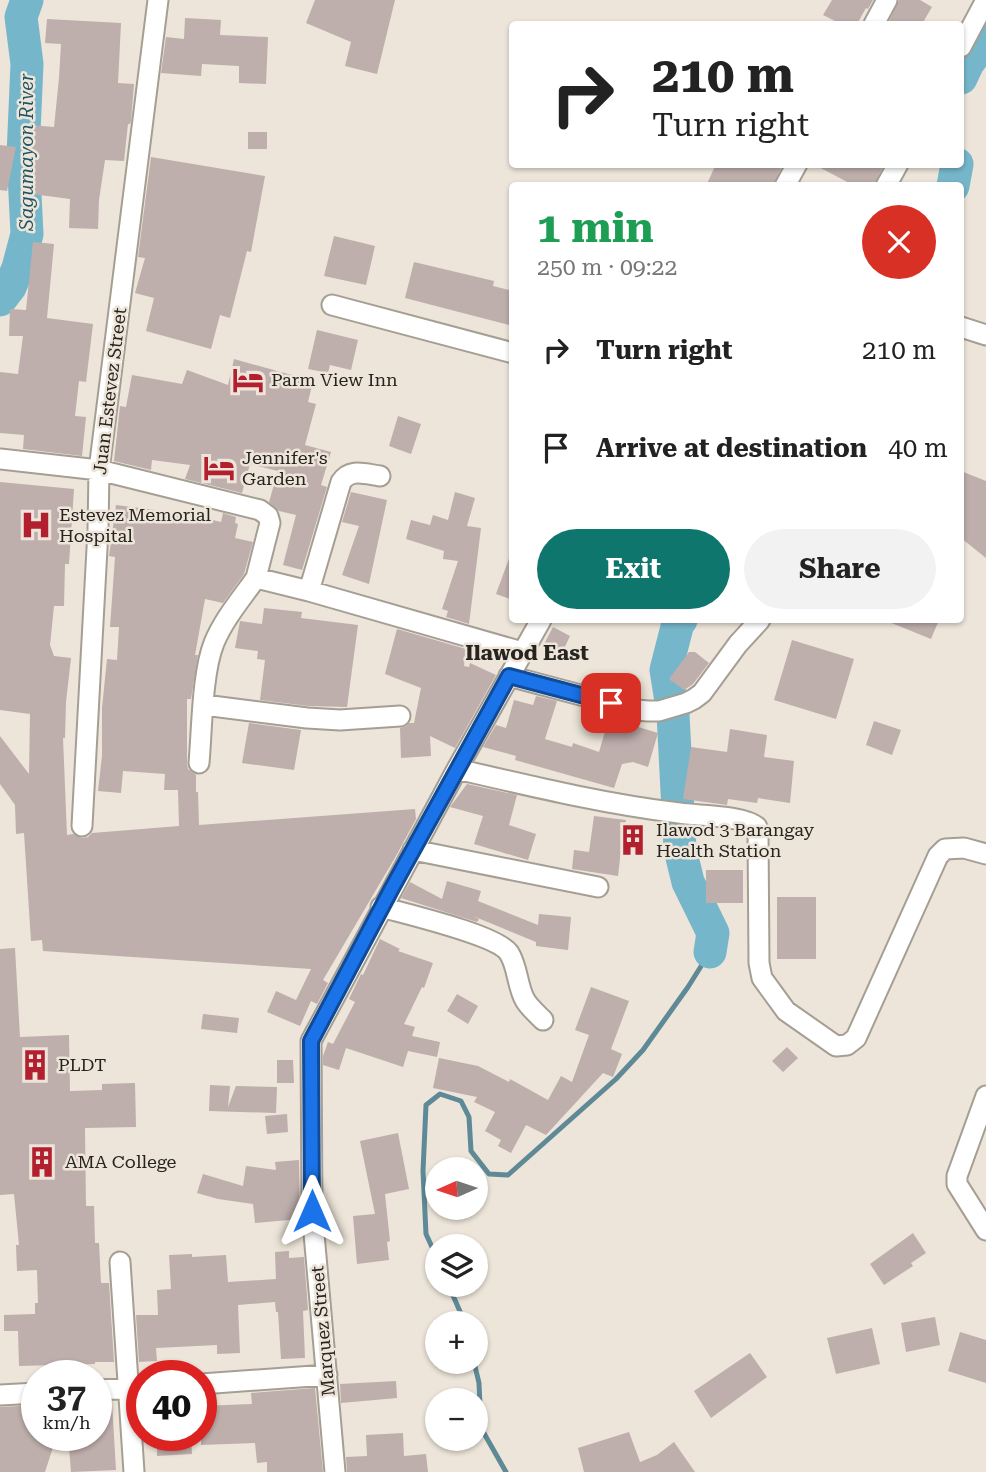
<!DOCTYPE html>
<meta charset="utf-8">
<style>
body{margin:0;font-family:"Roboto Serif",serif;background:#f2f2f2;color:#222;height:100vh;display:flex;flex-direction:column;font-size:26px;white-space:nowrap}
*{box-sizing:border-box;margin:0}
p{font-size:23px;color:#767676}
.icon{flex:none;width:38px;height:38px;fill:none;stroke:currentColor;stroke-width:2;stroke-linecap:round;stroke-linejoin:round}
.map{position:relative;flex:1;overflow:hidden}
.drawer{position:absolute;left:509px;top:182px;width:455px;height:441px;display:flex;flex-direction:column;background:#fff;border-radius:7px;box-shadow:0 2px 5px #0004}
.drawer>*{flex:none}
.hud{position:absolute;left:509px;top:21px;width:455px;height:147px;border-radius:7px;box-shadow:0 2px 5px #0004;background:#fff;color:#222;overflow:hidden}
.needle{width:46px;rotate:267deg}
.buttons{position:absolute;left:425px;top:1157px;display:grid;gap:14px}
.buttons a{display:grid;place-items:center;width:63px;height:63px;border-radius:50%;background:#fff;box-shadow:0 2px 5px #0004;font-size:35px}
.speed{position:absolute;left:21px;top:1360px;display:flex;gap:14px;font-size:35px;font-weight:700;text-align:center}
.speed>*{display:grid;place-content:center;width:91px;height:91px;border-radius:50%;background:#fff;box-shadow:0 2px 5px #0004;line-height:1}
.speed small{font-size:18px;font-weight:400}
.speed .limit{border:10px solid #d22;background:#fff;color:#111}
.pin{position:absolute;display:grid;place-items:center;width:60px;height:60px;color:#fff;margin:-30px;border-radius:14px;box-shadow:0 4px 10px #0006}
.me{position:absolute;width:77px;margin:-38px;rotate:0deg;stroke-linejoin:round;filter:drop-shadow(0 0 5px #0008)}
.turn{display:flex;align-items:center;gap:24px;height:147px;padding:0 28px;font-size:32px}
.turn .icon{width:91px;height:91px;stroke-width:2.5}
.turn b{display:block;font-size:49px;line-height:60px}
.round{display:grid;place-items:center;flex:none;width:74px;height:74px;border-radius:37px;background:#f2f2f2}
.headline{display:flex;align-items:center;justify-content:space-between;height:119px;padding:0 28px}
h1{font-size:42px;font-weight:700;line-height:52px;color:#1e9e55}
.action{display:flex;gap:14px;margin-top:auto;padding:14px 28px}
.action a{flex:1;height:80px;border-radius:42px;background:#0f766e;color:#fff;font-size:28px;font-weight:700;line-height:80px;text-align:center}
.action a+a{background:#f2f2f2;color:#222}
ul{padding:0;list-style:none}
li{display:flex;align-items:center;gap:21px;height:98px;padding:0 28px}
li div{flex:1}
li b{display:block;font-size:26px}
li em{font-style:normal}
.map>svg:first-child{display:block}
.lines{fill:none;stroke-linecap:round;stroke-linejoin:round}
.stream{stroke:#5e8a97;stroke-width:5}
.river{stroke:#76b6cb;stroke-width:33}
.building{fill:#beaeac}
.minor-casing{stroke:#a59e93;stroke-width:23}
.minor{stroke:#fff;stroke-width:19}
.route-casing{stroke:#114b97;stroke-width:18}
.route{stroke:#1a73e8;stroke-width:12}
.labels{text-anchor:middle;stroke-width:5;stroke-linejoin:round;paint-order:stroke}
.poi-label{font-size:18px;fill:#27241f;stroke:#ede5d9;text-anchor:start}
.street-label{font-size:18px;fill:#27241f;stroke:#ede5d9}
.water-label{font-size:19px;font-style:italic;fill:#1f5464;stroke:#ede5d9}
.quarter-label{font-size:21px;font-weight:bold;fill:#27241f;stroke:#ede5d9}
</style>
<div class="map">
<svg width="986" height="1472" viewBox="0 0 986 1472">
<rect width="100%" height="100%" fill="#ede5d9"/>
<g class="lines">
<path class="stream" d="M438,1260l-12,-26 -3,-63 3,-66 14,-11 21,7 8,16 2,34 18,23 19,1 108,-96 27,-29 45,-63 22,-35
M448,1284l17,39
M474,1362l5,21 2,45 25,44"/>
<path class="river" d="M961,78l7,-15 18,-24
M953,186l4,-22
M0,300l10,-13 8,-19 9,-34 -4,-79 4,-91 -6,-47 6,-17
M681,620l-3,3 -12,47 7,44 7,135 8,33 25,51 -3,19"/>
</g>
<path class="building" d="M315,0h80l-18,74 -32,-8 6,-24 -45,-19z
M832,0h41l-5,9 -2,-1 -9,16h-16l-18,-9z
M899,0h21l12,7 -10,17h-27l-6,-3z
M185,18l36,2 -1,15 48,2 -2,47 -27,-1v-17l-37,-2 -1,12 -40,-3 5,-36 18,2z
M47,19l74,4 -3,60 16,1 -3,37 -1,3h-2l-4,37 -19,-1 -6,40 -1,29 -29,-1 1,-29 -38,-5 -2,-69 24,2 5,-49 2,-34 -16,-1z
M248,132h19v17h-19z
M0,145l16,2 -9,44 -7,-1z
M151,157l114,19 -14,76 -4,-1 -17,67 -10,-3 -9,34 -65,-18 8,-33 -19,-5 10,-35 -7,-1z
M716,164h67l-10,22h-67z
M813,164h71l-10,22h-19z
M334,236l41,10 -9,39 -42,-9z
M33,242l21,2 -7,74 46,6 -7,58 -7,-1 -4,35 11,1 -4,39 -59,-7 1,-14 -24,-2v-61l18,2 5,-38h-14l1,-27 16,1z
M414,262l80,19 -1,5 20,5v19l-4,15 -104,-27z
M317,330l41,10 -7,30 -21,-5 -2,8 -20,-4z
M234,359l79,22 -5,21 8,2 -11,41 26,7 -10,33 6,2 -25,83 -19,-5 13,-50 -17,-4 -10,-9 9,-31 -28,-7 -8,29 -57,-14 5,-14 -38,-5 -1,10 -37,-9 6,-55 6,1 6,-32 50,9 5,-14 41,15z
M398,416l23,8 -10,30 -22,-8z
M961,471l25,10v77l-25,-20z
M0,482l74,7 -5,75h-4l-1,42h-10l-4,39 4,11 17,2 -5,44 -1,36h-2l4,97 6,-1 9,4 6,-1 4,-4 87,-7 -1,-36h-14l1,-16 -42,-3 -2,22 -23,-2 4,-35v-48l5,-49 10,1 2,-33h-9l5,-70 -6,-1 7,-51 54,7v2l33,8 1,-4 17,4 2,-9 13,4 -1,6 3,1 -3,14 18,4 -9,32 -21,29 -18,-4 -10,56h3l-7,44h-4v64l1,6 8,6v17h2l1,33 216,-16 1,10 -20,37 -73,124 5,3 -11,21 -6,-3 -11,25 -33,-14 9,-21 20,9 15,-31 -268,-18 -1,-11 -11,1 -7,-108 -8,1 -1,-29 -15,-21v-48l29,38 1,-60 -30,-4z
M351,492l36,8 -18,84 -27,-9 17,-49 -17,-4z
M455,492l20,6 -8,28 14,2 -12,96 -23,-7 2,-6 -6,-2 16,-48 -15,-2 1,-8 -38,-12 5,-19 19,5 3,-10 15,5z
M511,553l2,1v46l-17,-6z
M264,608l38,4 -1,6 57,7 -11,82 -39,-1 -48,-6 5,-40 -8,-1 1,-8 -23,-3 5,-27 22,3z
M884,620h55l-8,19z
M553,627l17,9 -10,21 -18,-9z
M397,629l69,20 -2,17 5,1 1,-4 26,12 -41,73 -25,-12 1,20 -30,2 -1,-30 6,-2 3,-3h5l7,-35 -36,-14z
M792,640l62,19 -18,60 -62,-19z
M689,652h6l14,11 -16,21 -9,6 -15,-11z
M536,696l21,5 -12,38 27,8 1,-4 26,9 10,-34 49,15 -10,34 -15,-5 -11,2 -8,24 -99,-28 1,-4 -33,-9 13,-22 10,3 8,-28 19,5z
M874,721l27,9 -9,25 -26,-10z
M249,723l52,7 -7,40 -52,-7z
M730,729l37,6 -3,22 30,4 -4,42 -32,-5 -1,5 -29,-4 -1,6 -44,-6 8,-52 36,5z
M467,784l50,11 -8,30 27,9 -8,26 -54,-16 9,-28 -33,-9z
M594,816l32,4 -2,9 17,1 -1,21 -19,-1 -3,26 -46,-7 2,-19 15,2z
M706,870h37v33h-37z
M447,881l34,10 -3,10 60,24 1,-11 32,3 -3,33 -32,-4v-4l-63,-26 6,3 -2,3 -76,-24 9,-16 32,17z
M777,897h39v62h-39z
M380,939l20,10 -2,2 35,12 -9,25 -2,-1 -18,37 11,3 -3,9 28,6 -3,15 -29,-6 -5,16 -57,-19 -7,22 -16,-5v-9l5,-14 5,2 22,-42 -6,-3 12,-25 2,1z
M15,948l5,89 49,-2 1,56 32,-1v-6l33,-1 1,44 -51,1 1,78h8l1,37h4l2,40h8l5,79h-19v2l-76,2 -1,-35h-14v-16l31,-1v-11h3l-1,-33 -20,1 -1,-26h3l-5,-51 -14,1v-246z
M591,987l38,14 -18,48 11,5 -9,23 -10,-4 -57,62 -20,-10 -15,28 -13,-7 3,-6 -16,-9 10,-19 -21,-10 3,-5 -44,-9 6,-30 39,8 31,16 1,-3 38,21 13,-24 11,6 17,-47 -14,-5z
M457,994l21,12 -10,18 -21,-13z
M203,1014l36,4 -2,15 -36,-4z
M787,1047l11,11 -15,14 -11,-11z
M277,1060h16l1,23h-17z
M210,1085l20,1 -2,21 8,-21 41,1 -1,26 -67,-2z
M287,1114l1,18 -21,2 -2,-18z
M398,1133l11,56 -24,5 5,47 -3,1 2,18 -32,4 -4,-48 22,-2 -15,-73z
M299,1160l1,59 -45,4 -2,-19 -35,-5 -21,-6 6,-19 40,12 3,-20 30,4 -1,-8z
M913,1233l13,20 -15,10 2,3 -29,19 -14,-21z
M289,1251v7l15,-1 4,53 -5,1 2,47 -24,1 -3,-47h-2l-1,-10 -37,3 2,48 -23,1v-9l-61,3 1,13 -18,1 -3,-47h22l-1,-25 14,-1 -2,-34 23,-1v3l34,-2 2,27 48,-3 -1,-27z
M935,1317l5,28 -34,7 -5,-29z
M872,1328l8,36 -44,10 -9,-36z
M960,1332l26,8v43l-38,-12z
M750,1353l17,24 -56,41 -17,-27z
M396,1381l1,17 -56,5 -1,-19z
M315,1388l8,84h-56v-10l-10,1 -2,-20 -54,2v-39l51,-2 -1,-11z
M96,1402h16l4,68 -45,2 -3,-37h28z
M37,1405v30h20l-12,37h-45v-65z
M629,1432l11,30 17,-7 17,-13 21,30h-111l-6,-24z
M403,1433l1,23 22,-2 2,18h-81l-1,-15 21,-1 -1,-21z
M157,1435h34l1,19 -35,2z"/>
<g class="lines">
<defs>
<path id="minor" d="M874,24l13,-24
M961,47l25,-47
M785,186l12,-22
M886,186l12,-22
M332,305l181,48
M961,327l25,8
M0,459l99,11 161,40 8,6 2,7 -14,55 53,13 213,61
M309,591l32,-109c9,-14 24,-8 39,-6
M509,676l128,34 11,1h11l27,-8 8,-4 8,-6 36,-49 22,-24
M204,705l103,13 33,2 60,-4
M199,763c3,-34 3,-90 15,-120 10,-24 27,-44 42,-65
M457,769c73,17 147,35 222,44 19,3 65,2 78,14l1,6 1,130 3,15 24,33 50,35 11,-1 9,-7 82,-182 7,-7 19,-1 22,6
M82,826l16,-296 1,-60 59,-470
M413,850l185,37
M381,907c25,7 116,28 128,46 9,14 8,33 16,47 4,7 12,14 18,20
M986,1096l-29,80v8l29,46
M120,1262l14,210
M201,1384l126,-9
M96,1390l45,-2
M0,1395l37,-2
M335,1472l-23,-261 -1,-170 146,-272 84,-149"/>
</defs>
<use href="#minor" class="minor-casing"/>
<use href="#minor" class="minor"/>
</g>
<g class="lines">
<defs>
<path id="route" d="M312,1211l-1,-170 81,-153 117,-212 102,27"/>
</defs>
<use href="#route" class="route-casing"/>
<use href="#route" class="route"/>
</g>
<defs>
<symbol id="hotel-bare" viewBox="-9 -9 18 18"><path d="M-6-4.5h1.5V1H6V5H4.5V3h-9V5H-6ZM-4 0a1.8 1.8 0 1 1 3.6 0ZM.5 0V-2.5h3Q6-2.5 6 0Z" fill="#b21f2e" stroke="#ede5d9" stroke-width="2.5" paint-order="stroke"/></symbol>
<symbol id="hospital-bare" viewBox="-9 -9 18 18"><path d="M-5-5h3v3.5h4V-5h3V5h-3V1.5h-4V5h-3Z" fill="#b21f2e" stroke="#ede5d9" stroke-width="2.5" paint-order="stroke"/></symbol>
<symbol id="building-bare" viewBox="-9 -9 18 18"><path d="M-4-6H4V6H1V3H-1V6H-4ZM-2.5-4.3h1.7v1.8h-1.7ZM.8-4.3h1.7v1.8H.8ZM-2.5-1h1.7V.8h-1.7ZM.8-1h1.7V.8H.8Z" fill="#b21f2e" stroke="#ede5d9" stroke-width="2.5" paint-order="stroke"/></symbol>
</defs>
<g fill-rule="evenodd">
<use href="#hotel-bare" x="226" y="358" width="44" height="44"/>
<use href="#hotel-bare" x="197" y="446" width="44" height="44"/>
<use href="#hospital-bare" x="14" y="503" width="44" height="44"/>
<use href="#building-bare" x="611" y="818" width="44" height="44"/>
<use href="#building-bare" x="13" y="1043" width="44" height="44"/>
<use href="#building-bare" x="20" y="1140" width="44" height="44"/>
</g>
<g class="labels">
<g class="poi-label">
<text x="271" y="386">Parm View Inn</text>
<text x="242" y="464">Jennifer's<tspan x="242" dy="21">Garden</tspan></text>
<text x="59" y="521">Estevez Memorial<tspan x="59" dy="21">Hospital</tspan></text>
<text x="656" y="836">Ilawod 3 Barangay<tspan x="656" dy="21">Health Station</tspan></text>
<text x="58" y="1071">PLDT</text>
<text x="65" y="1168">AMA College</text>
</g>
<g class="street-label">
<text transform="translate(110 391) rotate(-83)" y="6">Juan Estevez Street</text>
<text transform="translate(323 1331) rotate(-95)" y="6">Marquez Street</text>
</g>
<g class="water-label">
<text transform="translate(26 152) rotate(-90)" y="7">Sagumayon River</text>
</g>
<g class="quarter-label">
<text x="527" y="660">Ilawod East</text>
</g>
</g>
</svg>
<div class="buttons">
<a><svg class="needle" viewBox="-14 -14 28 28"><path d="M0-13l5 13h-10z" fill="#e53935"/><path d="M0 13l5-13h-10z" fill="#767676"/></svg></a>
<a><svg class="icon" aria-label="layers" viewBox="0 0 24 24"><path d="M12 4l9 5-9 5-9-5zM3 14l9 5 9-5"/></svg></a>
<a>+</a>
<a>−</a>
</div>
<div class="speed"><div>37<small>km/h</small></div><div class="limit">40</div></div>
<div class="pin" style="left:611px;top:703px;background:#d93025"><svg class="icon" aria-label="arrive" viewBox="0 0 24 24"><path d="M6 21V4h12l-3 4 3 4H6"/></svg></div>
<svg class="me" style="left:312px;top:1211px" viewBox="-20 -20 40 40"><path d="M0-17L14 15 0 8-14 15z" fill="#1a73e8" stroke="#fff" stroke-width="4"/></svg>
<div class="hud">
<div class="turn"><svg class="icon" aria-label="right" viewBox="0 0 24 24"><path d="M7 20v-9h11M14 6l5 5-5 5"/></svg><div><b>210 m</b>Turn right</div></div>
</div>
<section class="drawer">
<div class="headline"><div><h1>1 min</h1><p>250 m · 09:22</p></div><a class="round" style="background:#d93025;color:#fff"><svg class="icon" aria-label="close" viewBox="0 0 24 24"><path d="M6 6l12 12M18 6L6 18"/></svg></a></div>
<ul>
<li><svg class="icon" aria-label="right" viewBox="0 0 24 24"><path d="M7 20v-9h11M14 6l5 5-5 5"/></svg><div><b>Turn right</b></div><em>210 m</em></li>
<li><svg class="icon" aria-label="arrive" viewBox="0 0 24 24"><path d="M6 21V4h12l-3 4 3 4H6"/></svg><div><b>Arrive at destination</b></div><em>40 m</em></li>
</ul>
<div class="action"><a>Exit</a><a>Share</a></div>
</section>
</div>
